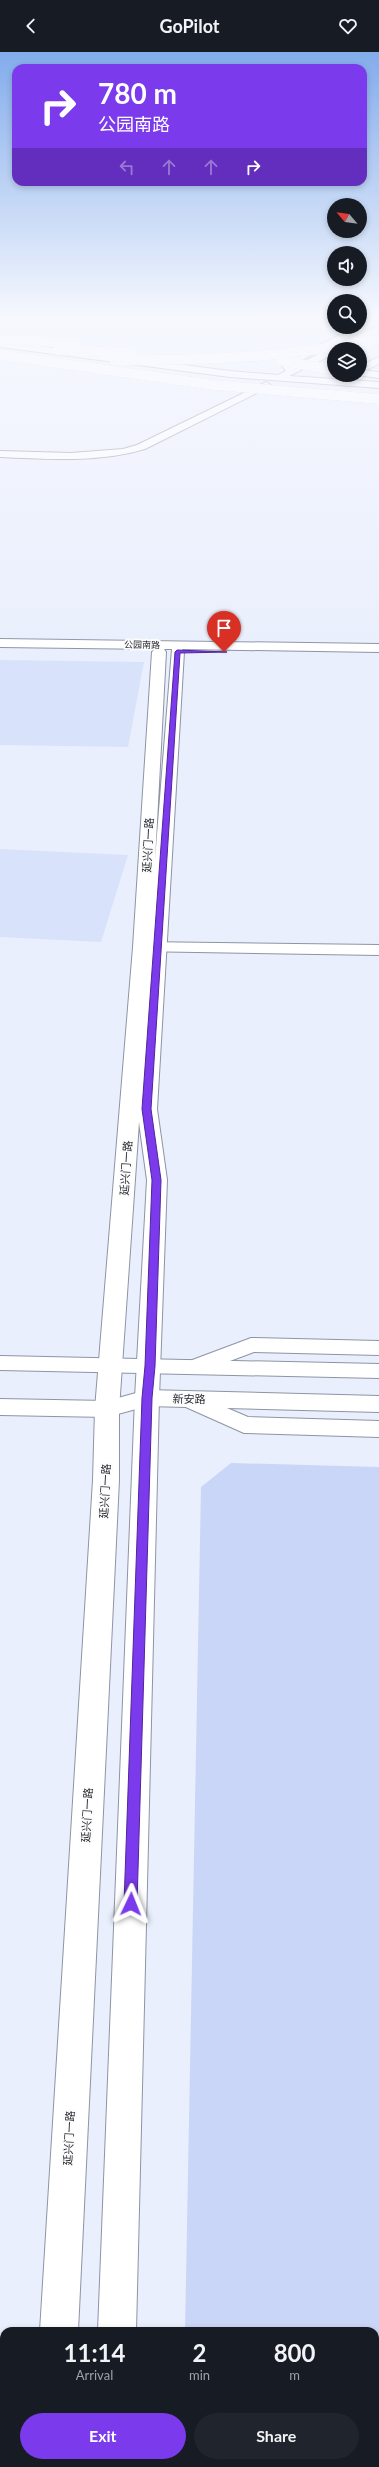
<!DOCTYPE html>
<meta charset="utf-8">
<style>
body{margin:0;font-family:Lato,"Noto Sans SC",sans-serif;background:#20242c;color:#f1f3f6;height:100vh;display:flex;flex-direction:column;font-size:15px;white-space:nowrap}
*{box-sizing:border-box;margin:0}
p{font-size:13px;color:#9ea1a6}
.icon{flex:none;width:22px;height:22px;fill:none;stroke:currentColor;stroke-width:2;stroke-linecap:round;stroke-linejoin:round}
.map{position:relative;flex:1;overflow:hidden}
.drawer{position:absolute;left:0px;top:2275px;width:379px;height:140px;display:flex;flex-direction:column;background:#171b24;border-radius:12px 12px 0 0;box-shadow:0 2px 6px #0003}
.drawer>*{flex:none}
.banner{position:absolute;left:12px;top:12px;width:355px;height:122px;border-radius:12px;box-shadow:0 2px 6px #0003;background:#7c3aed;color:#fff;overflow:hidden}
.needle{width:26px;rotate:299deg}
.fabs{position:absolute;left:327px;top:146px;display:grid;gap:8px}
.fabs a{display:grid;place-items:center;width:40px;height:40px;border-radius:50%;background:#171b24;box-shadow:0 2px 6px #0003;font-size:20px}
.pin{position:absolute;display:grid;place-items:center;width:34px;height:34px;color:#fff;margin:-41px -17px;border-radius:50% 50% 50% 0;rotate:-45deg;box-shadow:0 0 4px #0007}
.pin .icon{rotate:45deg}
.me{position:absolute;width:44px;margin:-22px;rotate:2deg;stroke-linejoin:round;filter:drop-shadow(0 0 3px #0008)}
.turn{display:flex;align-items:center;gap:14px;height:84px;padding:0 20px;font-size:18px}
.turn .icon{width:52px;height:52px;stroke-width:2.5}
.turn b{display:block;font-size:28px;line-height:34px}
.lanes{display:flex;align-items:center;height:38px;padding:0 20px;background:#0003;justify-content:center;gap:20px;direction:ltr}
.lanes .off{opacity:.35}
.eta{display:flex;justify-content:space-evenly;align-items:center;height:68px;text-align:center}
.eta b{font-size:24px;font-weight:700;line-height:28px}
.action{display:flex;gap:8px;margin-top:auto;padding:8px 20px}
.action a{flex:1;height:46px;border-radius:24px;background:#7c3aed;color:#fff;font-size:16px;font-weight:700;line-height:46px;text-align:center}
.action a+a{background:#20242c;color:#f1f3f6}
header{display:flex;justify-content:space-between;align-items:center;height:52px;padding:0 20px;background:#171b24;font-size:18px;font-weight:700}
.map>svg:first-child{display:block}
.built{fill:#d9e2fb}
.green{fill:#cad6f7}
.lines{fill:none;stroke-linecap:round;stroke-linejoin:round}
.street-casing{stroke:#8e94a4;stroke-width:2}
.secondary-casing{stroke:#8e94a4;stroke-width:2}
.primary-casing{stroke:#8e94a4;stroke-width:2}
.highway-casing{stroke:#8e94a4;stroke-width:2}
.street{fill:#fff;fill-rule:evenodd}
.secondary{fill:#fff;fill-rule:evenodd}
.primary{fill:#fff;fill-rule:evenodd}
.highway{fill:#fff;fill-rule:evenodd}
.highway-bridge-casing{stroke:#8e94a4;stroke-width:10;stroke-linecap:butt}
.highway-bridge{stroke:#fff;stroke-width:10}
.route{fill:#7c3aed;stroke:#51269a}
.labels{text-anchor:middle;stroke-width:4;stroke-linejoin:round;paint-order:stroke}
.far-street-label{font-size:9px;fill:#292b32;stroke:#fcfcfc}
.street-label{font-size:11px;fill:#292b32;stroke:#fcfcfc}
</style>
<header><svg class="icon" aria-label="back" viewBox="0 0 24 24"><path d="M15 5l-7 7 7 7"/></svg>GoPilot<svg class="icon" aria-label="heart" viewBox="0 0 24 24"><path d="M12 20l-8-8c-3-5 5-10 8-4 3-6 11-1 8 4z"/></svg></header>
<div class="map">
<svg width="379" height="2415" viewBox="0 0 379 2415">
<rect width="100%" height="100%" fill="#eaeffd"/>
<path class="built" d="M0,608l144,2 -16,85 -128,-2z
M0,797l128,6 -27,87 -101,-5z"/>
<path class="green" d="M231,1411l148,4v1000h-197v-4h193v-132h-190l16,-844z"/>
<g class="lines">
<defs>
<path id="street" d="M379,264v6l-88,43 4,5 -2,2h-6l-7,-8z
M266,330l5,3 -2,2 -124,62c-48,14 -96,10 -145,8v-6l71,2 52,-4 14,-4z
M142,890l237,3v10l-243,-4 -3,-4 3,-4z
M251,1286l128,3v14l-125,-3 -59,22 -8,-2 -4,-5 4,-5z
M187,1339l61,26 131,4v16l-135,-4 -65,-29 -4,-5 4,-5z
M0,2392h4v19h68l-2,4h-70z"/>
<path id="secondary" d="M0,587l379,5v8l-197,-3 2,3 -27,457 10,71 -8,218 -23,933h-38l37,-933 12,-218 -8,-58 -20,287v71l-41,851h-38l53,-851 2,-71 38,-462 19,-295 3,-3 -155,-2zM164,597h8l-17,211 11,-208z
M32,2411h40v4h-40z
M93,2411h40v4h-40z"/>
<path id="primary" d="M379,274v6l-37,17h-8v5l-45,22 90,6v6l-149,-11 -230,-30v-6l230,30 48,4 54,-28z
M379,305v7l-19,9v-7z
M0,1304l379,8v14l-379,-8z
M147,1338l232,6v16l-232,-6 -40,11 -107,-2v-16l107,2z"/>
<path id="highway" d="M360,318l19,2v6l-22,-3h3z"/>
</defs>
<use href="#street" class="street-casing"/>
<use href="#secondary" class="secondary-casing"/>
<use href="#primary" class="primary-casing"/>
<use href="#highway" class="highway-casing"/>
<use href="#street" class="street"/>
<use href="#secondary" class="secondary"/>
<use href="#primary" class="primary"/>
<use href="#highway" class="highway"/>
<defs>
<path id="highway-bridge" d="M0,287l74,4
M58,298l73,3
M0,303l214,30 165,14
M115,308c89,1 177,-3 264,-21
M282,309l52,9"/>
</defs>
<use href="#highway-bridge" class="highway-bridge-casing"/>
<use href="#highway-bridge" class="highway-bridge"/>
</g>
<linearGradient id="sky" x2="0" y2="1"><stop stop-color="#82aceb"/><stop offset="0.44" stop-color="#f6f8fe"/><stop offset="1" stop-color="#f6f8fe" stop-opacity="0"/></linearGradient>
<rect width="379" height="601" fill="url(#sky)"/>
<path class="route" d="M177,598l50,2 -47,1 -29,456 10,71 -6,186 -3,32 -15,506 -6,5 -7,-5 18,-506 3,-32 7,-186 -10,-71 33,-457z"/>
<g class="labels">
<g class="far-street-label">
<text transform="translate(142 593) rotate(1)" y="3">公园南路</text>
</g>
<g class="street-label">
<text transform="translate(148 793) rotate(-87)" y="4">延兴门一路</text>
<text transform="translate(126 1116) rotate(-86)" y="4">延兴门一路</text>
<text transform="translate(189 1347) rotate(1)" y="4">新安路</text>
<text transform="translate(105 1439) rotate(-87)" y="4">延兴门一路</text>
<text transform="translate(87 1763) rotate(-87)" y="4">延兴门一路</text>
<text transform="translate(69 2086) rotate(-87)" y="4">延兴门一路</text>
</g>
</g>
</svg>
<div class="fabs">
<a><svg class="needle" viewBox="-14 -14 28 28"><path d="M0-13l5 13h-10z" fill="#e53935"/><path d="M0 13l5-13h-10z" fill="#9ea1a6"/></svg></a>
<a><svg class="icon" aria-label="sound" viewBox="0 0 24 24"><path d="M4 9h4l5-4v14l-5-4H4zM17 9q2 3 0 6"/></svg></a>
<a><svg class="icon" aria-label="search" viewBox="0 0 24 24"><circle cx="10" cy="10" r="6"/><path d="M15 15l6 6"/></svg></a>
<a><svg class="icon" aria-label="layers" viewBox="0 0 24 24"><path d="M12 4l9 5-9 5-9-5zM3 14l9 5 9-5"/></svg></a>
</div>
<div class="pin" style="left:224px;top:600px;background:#d93025"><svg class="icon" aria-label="arrive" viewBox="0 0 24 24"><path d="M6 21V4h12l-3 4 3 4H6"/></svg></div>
<svg class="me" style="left:131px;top:1852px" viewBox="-20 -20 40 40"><path d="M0-17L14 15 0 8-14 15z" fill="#7c3aed" stroke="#fff" stroke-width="4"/></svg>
<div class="banner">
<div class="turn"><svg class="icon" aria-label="right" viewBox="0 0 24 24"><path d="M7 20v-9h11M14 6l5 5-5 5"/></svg><div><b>780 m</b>公园南路</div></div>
<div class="lanes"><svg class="icon off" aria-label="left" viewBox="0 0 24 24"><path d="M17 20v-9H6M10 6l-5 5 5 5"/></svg><svg class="icon off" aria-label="ahead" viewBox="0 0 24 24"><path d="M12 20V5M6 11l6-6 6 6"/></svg><svg class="icon off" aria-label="ahead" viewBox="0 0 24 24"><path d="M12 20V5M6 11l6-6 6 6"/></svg><svg class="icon" aria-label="right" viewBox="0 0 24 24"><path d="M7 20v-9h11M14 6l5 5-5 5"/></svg></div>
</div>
<section class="drawer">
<div class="eta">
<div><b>11:14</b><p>Arrival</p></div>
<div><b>2</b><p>min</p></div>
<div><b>800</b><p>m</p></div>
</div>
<div class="action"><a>Exit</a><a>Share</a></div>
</section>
</div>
